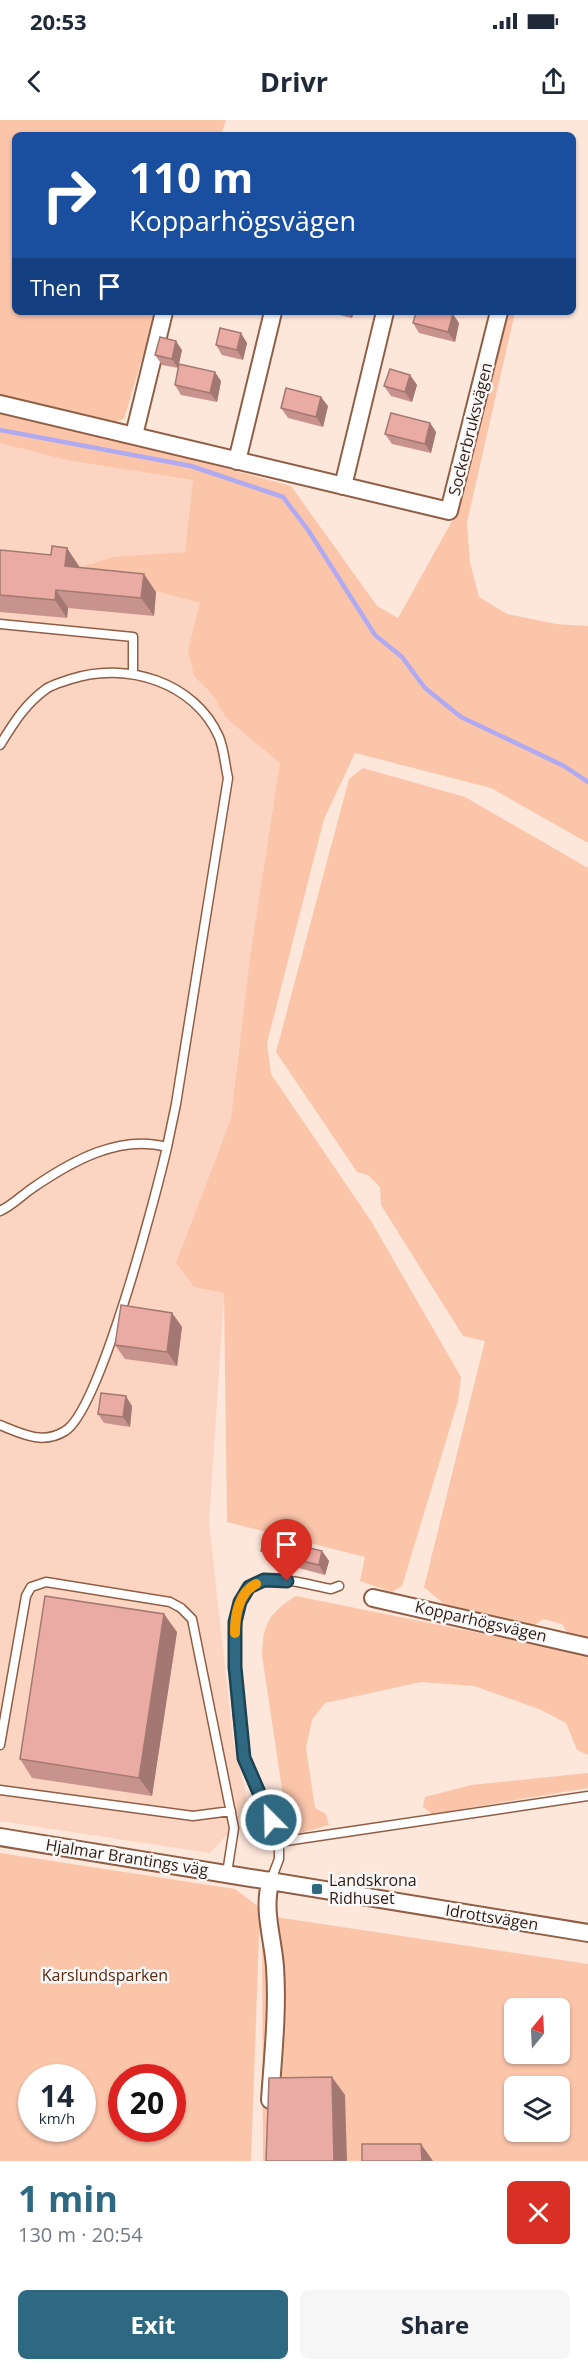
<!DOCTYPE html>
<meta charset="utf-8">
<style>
body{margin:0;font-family:"Open Sans",sans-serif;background:#f6f6f7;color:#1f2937;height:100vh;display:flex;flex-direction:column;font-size:22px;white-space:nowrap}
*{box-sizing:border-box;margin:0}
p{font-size:20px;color:#747a83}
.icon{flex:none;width:33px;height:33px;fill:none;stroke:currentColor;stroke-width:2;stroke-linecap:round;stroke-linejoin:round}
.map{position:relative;height:2041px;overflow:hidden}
.drawer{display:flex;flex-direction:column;background:#fff;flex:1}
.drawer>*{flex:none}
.top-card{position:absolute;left:12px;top:12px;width:564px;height:183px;border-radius:9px;box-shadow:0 2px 4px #0004;background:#1a4fa0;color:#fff;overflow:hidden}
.needle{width:39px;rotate:18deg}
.fabs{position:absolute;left:504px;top:1878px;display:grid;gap:12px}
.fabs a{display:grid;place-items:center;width:66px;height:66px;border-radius:9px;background:#fff;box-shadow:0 2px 4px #0004;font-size:30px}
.speed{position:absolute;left:18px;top:1944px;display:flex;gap:12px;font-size:30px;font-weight:700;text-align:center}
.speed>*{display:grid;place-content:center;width:78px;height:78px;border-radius:50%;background:#fff;box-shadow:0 2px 4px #0004;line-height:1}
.speed small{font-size:15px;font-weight:400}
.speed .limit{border:9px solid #d22;background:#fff;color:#111}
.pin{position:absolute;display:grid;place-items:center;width:51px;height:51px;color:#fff;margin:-62px -26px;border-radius:50% 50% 50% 0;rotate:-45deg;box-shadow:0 0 6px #0007}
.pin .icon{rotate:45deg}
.me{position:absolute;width:66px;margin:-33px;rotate:337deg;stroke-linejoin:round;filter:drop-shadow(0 0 4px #0008)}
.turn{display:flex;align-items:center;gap:21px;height:126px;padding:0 18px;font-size:27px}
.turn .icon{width:78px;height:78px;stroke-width:2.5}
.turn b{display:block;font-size:42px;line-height:51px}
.then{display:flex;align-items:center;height:57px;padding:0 18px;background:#0003;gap:12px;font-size:22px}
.round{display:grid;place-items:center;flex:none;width:63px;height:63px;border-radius:9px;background:#f6f6f7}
.summary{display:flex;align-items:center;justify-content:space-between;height:102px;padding:0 18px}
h1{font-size:36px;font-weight:700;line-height:45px;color:#2e6981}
.primary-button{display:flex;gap:12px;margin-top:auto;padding:12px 18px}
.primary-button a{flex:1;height:69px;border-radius:9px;background:#2e6981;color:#fff;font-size:24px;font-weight:700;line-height:69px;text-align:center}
.primary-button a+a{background:#f6f6f7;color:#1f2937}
.status{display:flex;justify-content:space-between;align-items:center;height:42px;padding:0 30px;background:#fff;direction:ltr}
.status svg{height:16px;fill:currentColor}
header{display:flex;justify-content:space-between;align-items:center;height:78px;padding:0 18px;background:#fff;font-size:27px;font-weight:700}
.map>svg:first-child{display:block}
.built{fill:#fcd5c2}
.green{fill:#fbc5aa;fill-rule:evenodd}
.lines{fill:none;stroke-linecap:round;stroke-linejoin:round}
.stream{stroke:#afaaf1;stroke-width:4.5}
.service-casing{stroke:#8f5e45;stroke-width:11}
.minor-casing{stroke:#8f5e45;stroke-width:20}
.service{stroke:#fff;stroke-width:8}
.minor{stroke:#fff;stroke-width:16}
.wall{fill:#c8938c}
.shaded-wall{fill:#a37872}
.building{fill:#e9aba3;stroke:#a37872;stroke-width:1.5}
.route-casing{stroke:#1e4454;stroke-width:15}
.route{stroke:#2e6981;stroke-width:10}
.slow{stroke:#f59e0b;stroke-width:10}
.poi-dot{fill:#2e6981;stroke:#f8f8f8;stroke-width:2}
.labels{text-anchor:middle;stroke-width:5;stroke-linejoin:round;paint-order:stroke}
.street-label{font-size:16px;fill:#301b11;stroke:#f8f8f8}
.poi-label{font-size:16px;fill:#301b11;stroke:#f8f8f8;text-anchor:start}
.park-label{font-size:16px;fill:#58290e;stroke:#f8f8f8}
</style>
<div class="status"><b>20:53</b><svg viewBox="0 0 49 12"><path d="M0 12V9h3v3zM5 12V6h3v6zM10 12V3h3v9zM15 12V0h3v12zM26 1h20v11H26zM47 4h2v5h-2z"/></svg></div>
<header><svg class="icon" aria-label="back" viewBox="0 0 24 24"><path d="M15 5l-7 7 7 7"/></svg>Drivr<svg class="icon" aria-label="share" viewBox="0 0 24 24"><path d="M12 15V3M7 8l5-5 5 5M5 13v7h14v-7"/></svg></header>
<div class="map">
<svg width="588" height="2041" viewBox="0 0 588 2041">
<rect width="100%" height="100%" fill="#fde6da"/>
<path class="built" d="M0,296l229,55 53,290 -47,371 -26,390 24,219 17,69 -40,43 -210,-32z"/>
<path class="green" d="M0,0h226l-5,15h-206v177h141l-32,107 -9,3 -115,-27z
M507,192h8l-48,210 3,41 9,34 28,17 49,10 32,2v217l-97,-55 -136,-35 -31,66 -57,224 4,31 100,147 90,156 -3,24 -56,185 -10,6 -32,-11 5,-24 -138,-35 -3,-229 -30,-6 -18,-24 55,-144 19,-162 30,-194 -54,-45 -13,-23 -19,-19 -6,-26 12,-47 -55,-15 -41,-8 -20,-14 29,-9 72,-5 8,-72 -126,-20 -67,-17v-29l184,43 107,29 86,120 21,12 58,-104z
M363,648l102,29 123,71v773l-20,-7 -6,-10 -19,-5 -12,9 -87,-24 -20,-17 61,-246 -22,-5 -82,-131 -1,-18 -12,-12 -11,-3 -81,-120 73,-273z
M296,1476l292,59v100l-11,-5 -11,-27 -27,-14 -65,-23 -53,-4 -96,21 -13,17 -6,28 9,60 11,6 3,11 -40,11 -27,-181c1,-32 7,-42 34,-59z
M588,1653v15l-156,26 -9,-7 2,-10 46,-12z
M0,1733l235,36 25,19 -9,253h-251zM32,1958h50v50h-50zM122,1958h50v50h-50z
M262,1795l326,49v197h-325zM514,1888h46v46h-46zM514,1966h46v46h-46z"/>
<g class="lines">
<path class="stream" d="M0,310l191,36 92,31 25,33 67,105 27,22 23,31 36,29 103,49 24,16"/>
<defs>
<path id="service" d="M0,504l133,13v36
M0,625c13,-21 25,-41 46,-56 7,-5 17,-7 25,-10 55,-18 124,3 148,58 5,12 6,28 9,41l-52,326 -9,43
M0,1091c13,-6 22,-16 34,-24 38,-26 86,-53 133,-40 -11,48 -67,263 -102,284 -22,14 -43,3 -65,-6
M0,1625l26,-149 5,-9 15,-5 124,20 11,6 11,11 42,209 -7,45
M0,1670l193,26 38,-5
M279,1722c-10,-26 -29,-58 -35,-85 -7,-30 -19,-152 7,-170 21,-15 57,-2 80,2l8,-3
M271,1760l8,-21v-17l309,-46"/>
<path id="minor" d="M0,284l449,107 50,-199
M134,315l30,-123
M237,341l36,-149
M343,366l42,-174
M373,1478l215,49
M0,1717l588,96
M270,1980c3,-44 8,-89 5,-133 -2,-29 -13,-58 -4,-87"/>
</defs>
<use href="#service" class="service-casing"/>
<use href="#minor" class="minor-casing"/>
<use href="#service" class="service"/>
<use href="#minor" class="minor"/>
</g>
<path class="wall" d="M326,192h28l-2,6z
M413,203h46l-4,19 -36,-9z
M247,223l-4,17 -21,-5 -6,-10z
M182,230l-4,18 -16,-3 -7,-10z
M410,255l7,10 -5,17 -21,-6 -7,-10z
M221,261l-4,21 -36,-7 -6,-10z
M328,286l-5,21 -35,-9 -7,-10z
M430,303l6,9 -5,21 -39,-9 -7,-10z
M0,430l79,16v1l77,25 -2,24 -86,-8 -1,10 -67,-6z
M172,1193l10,14 -5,39 -52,-7 -10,-14z
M132,1286l-2,21 -26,-4 -6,-9z
M261,1431h61l7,10 -4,14 -57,-15z
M177,1512l-25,164 -120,-18 -12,-19z"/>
<path class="shaded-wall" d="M348,192h6l-2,6z
M453,194l6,9 -4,19 -7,-10z
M241,213l6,10 -4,17 -6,-10z
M176,221l6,9 -4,18 -6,-9z
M215,252l6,9 -4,21 -7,-9z
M410,255l7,10 -5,17 -7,-10z
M321,277l7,9 -5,21 -7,-10z
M430,303l6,9 -5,21 -6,-9z
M67,428l12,18 -1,18 -13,-18z
M144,454l12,18 -2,24 -13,-18z
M56,470l12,18 -1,10 -12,-18z
M172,1193l10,14 -5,39 -10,-14z
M126,1276l6,10 -2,21 -7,-10z
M322,1431l7,10 -4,14 -6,-10z
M164,1494l13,18 -25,164 -13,-18z
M332,1957l13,18 2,66h-13z
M421,2024l12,17h-11z"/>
<path class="building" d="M416,192h31l6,2 -5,18 -35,-9z
M220,208l21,5 -4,17 -21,-5z
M160,217l16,4 -4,18 -17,-4z
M179,244l36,8 -5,21 -35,-8z
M390,249l20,6 -5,17 -21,-6z
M286,268l35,9 -5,20 -35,-9z
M391,293l39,10 -5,21 -40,-10z
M52,426l15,2 -2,18 79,8 -3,24 -85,-8 -1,10 -55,-5v-45l51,5z
M121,1185l51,8 -5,39 -52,-7z
M101,1273l25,3 -3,21 -25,-3z
M265,1417l57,14 -3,14 -58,-14z
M45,1476l119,18 -25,164 -119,-19z
M332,1957l2,84h-68l3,-83z
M362,2024h59l1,17h-60z"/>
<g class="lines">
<defs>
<path id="route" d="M271,1700l-27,-62 -9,-91v-45l5,-20 9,-15 15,-7 23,1"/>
</defs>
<use href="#route" class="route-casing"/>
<use href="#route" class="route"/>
<path class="slow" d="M235,1513c0,-18 4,-41 21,-49"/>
</g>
<rect class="poi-dot" x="311" y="1763" width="12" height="12" rx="3"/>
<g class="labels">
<g class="street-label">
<text transform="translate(470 309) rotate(-76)" y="6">Sockerbruksvägen</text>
<text transform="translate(481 1501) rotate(13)" y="6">Kopparhögsvägen</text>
<text transform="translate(127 1737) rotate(9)" y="6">Hjalmar Brantings väg</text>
<text transform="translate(492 1797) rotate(9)" y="6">Idrottsvägen</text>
</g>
<g class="poi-label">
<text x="329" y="1766">Landskrona<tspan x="329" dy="18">Ridhuset</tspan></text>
</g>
<g class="park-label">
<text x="105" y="1861">Karslundsparken</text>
</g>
</g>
</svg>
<div class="fabs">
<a><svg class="needle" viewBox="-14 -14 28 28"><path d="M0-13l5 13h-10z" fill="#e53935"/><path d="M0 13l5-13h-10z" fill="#747a83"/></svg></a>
<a><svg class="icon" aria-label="layers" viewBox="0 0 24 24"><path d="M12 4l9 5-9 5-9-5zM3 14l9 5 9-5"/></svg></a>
</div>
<div class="speed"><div>14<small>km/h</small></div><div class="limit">20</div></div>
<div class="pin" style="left:287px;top:1461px;background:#d93025"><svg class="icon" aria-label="arrive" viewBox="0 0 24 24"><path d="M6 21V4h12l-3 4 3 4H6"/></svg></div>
<svg class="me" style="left:271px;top:1700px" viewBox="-20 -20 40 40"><circle r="17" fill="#2e6981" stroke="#fff" stroke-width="3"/><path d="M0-11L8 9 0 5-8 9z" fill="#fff"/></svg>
<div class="top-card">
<div class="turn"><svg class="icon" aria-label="right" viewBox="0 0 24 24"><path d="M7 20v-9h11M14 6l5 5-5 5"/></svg><div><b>110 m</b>Kopparhögsvägen</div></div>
<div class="then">Then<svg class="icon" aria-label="arrive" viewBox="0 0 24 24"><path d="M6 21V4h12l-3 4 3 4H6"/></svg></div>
</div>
</div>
<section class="drawer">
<div class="summary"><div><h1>1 min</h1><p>130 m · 20:54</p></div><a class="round" style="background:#d93025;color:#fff"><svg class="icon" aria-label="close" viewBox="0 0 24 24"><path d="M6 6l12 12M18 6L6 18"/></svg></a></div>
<div class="primary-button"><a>Exit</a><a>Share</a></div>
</section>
